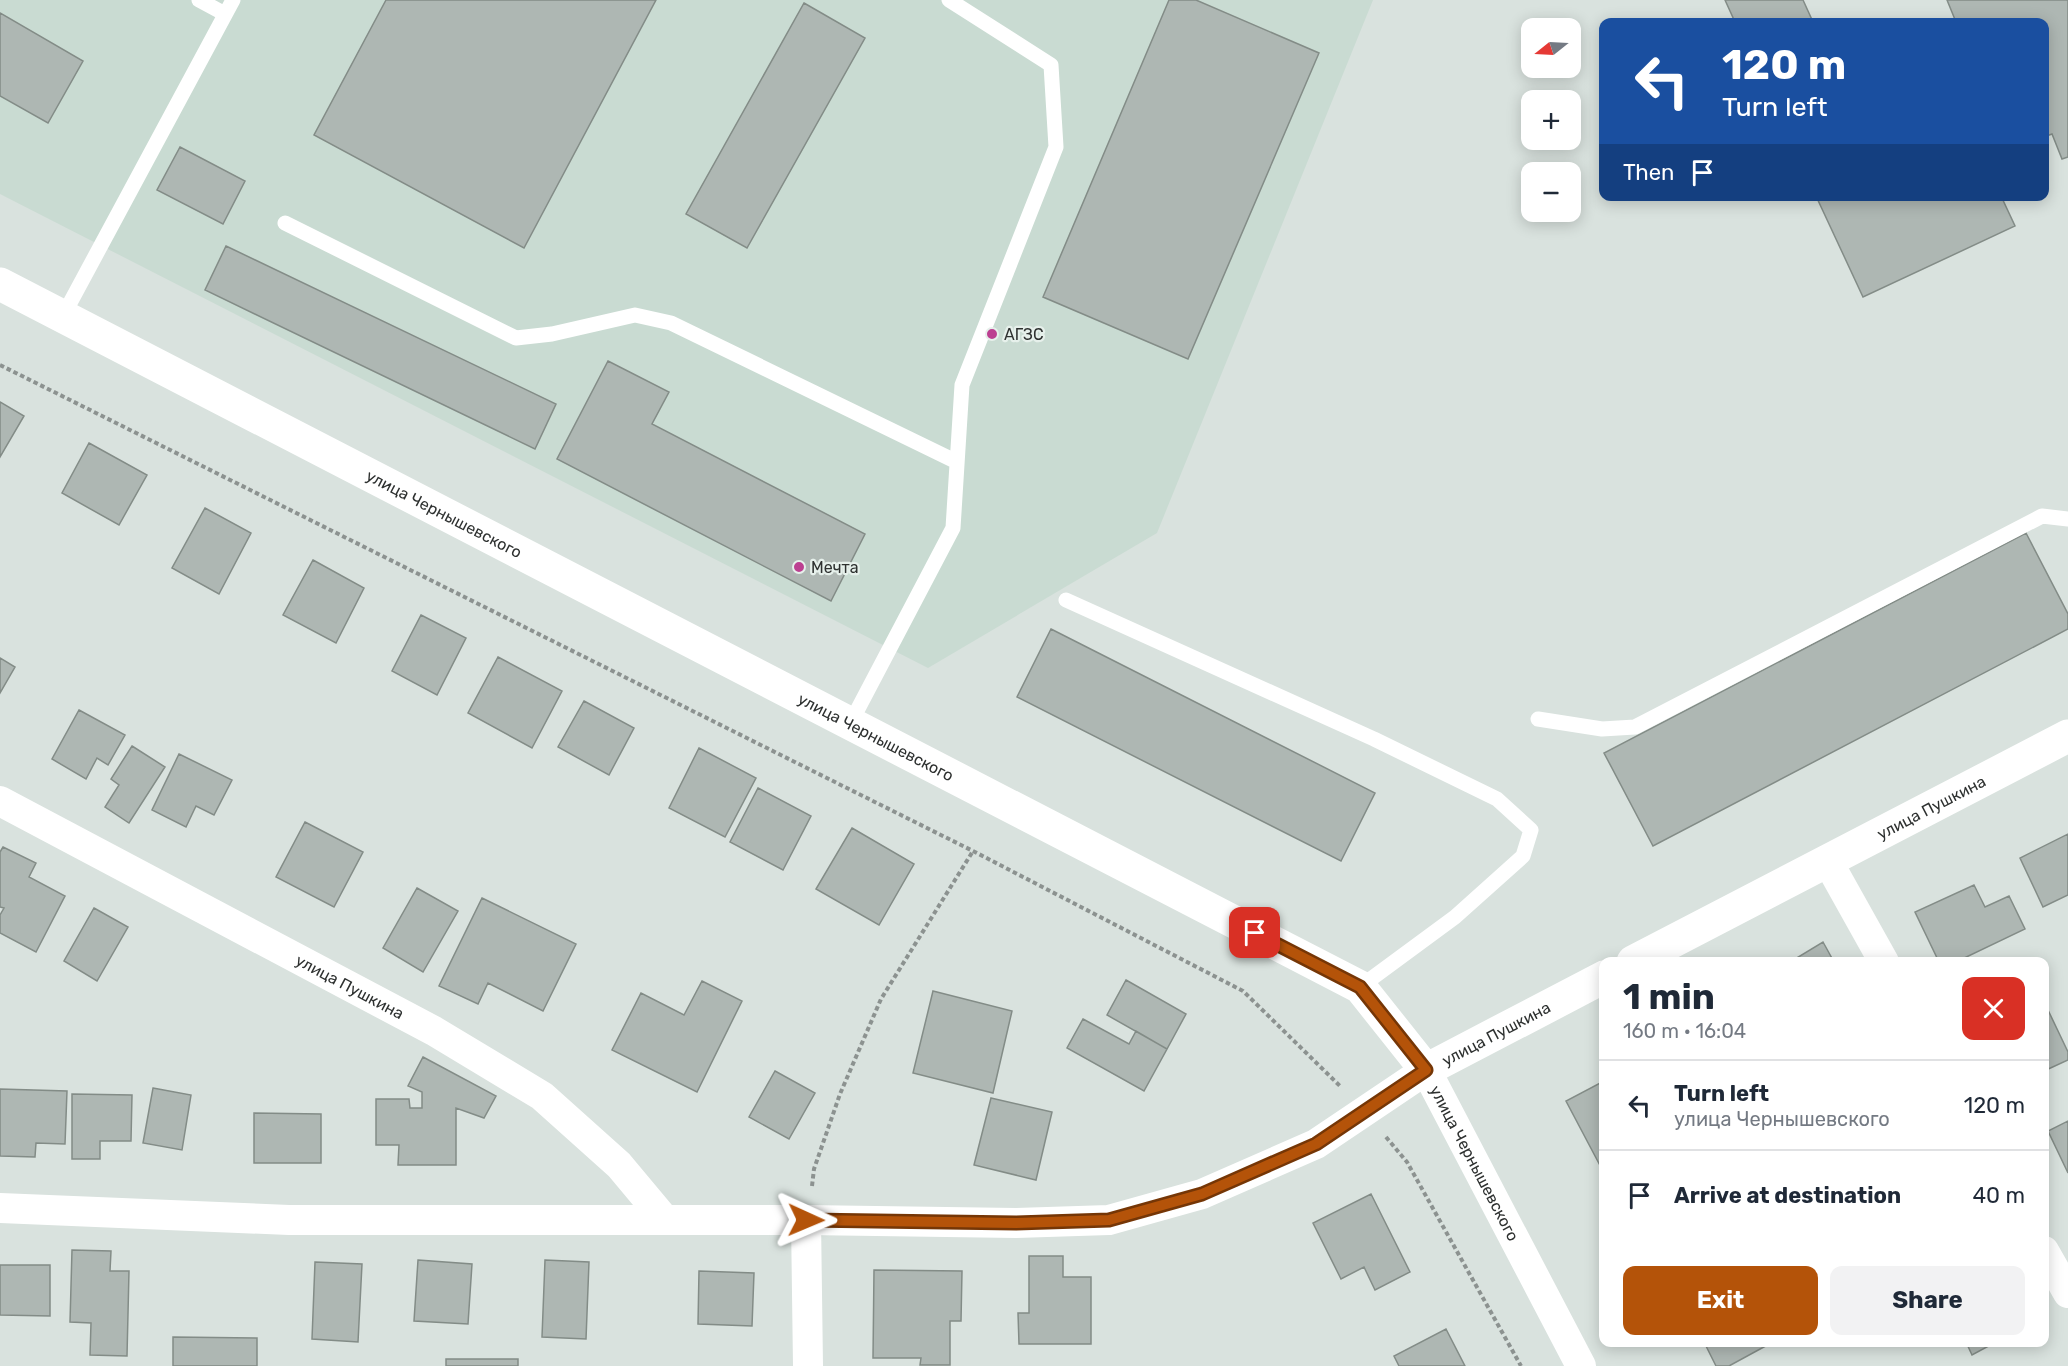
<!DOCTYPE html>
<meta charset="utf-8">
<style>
body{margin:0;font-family:Rubik,sans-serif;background:#f2f2f3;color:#1f2937;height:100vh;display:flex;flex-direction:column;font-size:22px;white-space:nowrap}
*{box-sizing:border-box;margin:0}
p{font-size:20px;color:#747a83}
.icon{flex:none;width:33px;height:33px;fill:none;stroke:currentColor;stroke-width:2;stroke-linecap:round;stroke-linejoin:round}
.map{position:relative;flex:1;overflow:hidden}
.drawer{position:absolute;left:1599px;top:957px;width:450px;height:390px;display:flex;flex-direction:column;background:#fff;border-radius:12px;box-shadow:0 3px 15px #0003}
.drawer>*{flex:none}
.banner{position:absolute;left:1599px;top:18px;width:450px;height:183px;border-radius:12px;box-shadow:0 3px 15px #0003;background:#1a4fa0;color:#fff;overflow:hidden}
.needle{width:39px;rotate:252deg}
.controls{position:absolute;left:1521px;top:18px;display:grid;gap:12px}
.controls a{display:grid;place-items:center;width:60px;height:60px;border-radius:12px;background:#fff;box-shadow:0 3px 15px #0003;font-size:30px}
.pin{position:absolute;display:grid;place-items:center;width:51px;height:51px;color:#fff;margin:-26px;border-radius:12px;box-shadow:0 3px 9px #0006}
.me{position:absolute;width:66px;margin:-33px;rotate:91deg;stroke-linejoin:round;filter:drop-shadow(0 0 4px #0008)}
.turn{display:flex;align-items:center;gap:21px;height:126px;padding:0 24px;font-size:27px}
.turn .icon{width:78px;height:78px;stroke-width:2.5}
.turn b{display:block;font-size:42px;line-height:51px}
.then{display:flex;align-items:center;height:57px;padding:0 24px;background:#0003;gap:12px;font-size:22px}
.round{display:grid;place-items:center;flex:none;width:63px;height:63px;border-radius:12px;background:#f2f2f3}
.overview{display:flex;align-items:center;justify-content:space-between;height:102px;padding:0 24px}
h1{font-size:36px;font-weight:700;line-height:45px}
.action{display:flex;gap:12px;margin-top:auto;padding:12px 24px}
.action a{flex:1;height:69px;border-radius:12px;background:#b45309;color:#fff;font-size:24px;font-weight:700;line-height:69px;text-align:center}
.action a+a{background:#f2f2f3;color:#1f2937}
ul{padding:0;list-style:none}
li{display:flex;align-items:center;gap:18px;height:90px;padding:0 24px;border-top:2px solid #e0e1e3}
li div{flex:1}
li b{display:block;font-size:22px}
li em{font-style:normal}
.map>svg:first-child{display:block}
.built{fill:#c9dbd2}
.building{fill:#aeb7b3;stroke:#838c87;stroke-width:1.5}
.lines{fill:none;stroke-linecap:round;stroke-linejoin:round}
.path{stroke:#8c9290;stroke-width:4;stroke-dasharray:4.5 3;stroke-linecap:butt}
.service{stroke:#fff;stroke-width:15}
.minor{stroke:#fff;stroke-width:30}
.tertiary{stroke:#fff;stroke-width:33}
.route-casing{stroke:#753606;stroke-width:15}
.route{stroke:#b45309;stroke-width:10}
.poi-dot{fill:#bc4091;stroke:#e6f0eb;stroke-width:2}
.labels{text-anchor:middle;stroke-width:4.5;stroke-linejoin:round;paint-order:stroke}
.poi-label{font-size:16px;fill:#2e3130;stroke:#e6f0eb;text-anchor:start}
.street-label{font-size:16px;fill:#2e3130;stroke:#e6f0eb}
</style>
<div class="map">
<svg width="2068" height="1366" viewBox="0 0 2068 1366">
<rect width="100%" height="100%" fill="#d9e2de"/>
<path class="built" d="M0,0h1373l-216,533 -229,135 -928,-474z"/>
<path class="building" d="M386,0h270l-132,248 -210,-113z
M1169,0h27l123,53 -131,306 -145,-62z
M1725,0h78l10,22h-78z
M1947,0h121v157l-6,2 -10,-25 -8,3v-115h-88z
M804,3l61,35 -118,210 -61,-34z
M0,13l83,48 -35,62 -48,-27z
M180,147l65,34 -22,43 -66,-34z
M1816,196h185l14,30 -152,71z
M226,246l330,158 -21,45 -330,-159z
M608,361l61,31 -17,32 213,110 -34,67 -274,-142z
M0,402l24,14 -24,41z
M89,443l58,32 -28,50 -57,-32z
M205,508l46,25 -32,61 -47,-26z
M2026,533l42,81v15l-415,217 -49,-93z
M313,560l51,28 -28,55 -53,-28z
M421,615l45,23 -29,57 -45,-24z
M1051,629l324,164 -34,68 -324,-164z
M498,657l64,34 -30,57 -64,-35z
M0,658l15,9 -15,26z
M584,701l50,27 -25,47 -51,-28z
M79,710l46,25 -17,30 -11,-7 -11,21 -34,-20z
M132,746l33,21 -36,56 -24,-16 14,-22 -8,-6z
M699,748l57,30 -31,59 -56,-29z
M179,754l53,26 -18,35 -18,-9 -10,21 -34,-17z
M758,788l53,28 -28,54 -53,-28z
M305,822l58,30 -29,55 -58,-30z
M852,828l62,36 -35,61 -63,-36z
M2068,834v61l-25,12 -23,-49z
M3,847l33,16 -7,14 36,19 -29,56 -36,-19v-18l4,-7 -4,-1v-55z
M1974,885l11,22 24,-11 16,33 -69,33h-17l-24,-50z
M417,888l41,23 -35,61 -40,-24z
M482,898l94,46 -33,67 -55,-28 -10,21 -39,-18z
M94,908l34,19 -31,54 -33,-20z
M1823,942l11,20h-44z
M1126,980l60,34 -19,35 -60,-34z
M702,981l40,20 -45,91 -85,-42 29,-57 43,22z
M933,991l79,20 -19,82 -80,-20z
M2048,1010l20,42v8l-24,11v-59z
M1083,1019l46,25 7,-13 31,18 -23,42 -77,-43z
M423,1057l73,39 -12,22 -28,-10v57h-58l1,-20h-23v-46h33l1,9h12v-16l-14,-6z
M775,1071l40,22 -26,46 -40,-22z
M1604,1081v92l-38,-72z
M153,1088l38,7 -9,55 -39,-7z
M0,1089l67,2 -2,53 -29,-1 -1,14 -35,-1z
M72,1094l60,1 -1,46h-31v18h-28z
M991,1098l61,14 -16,68 -62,-15z
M254,1113l67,1v49h-67z
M2068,1121v52l-20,-42z
M1371,1194l39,78 -35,18 -11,-23 -23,12 -28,-56z
M72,1250l39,1 -1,20h19l-2,85 -37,-1 1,-32 -21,-1z
M1029,1256h34v21h28v67h-72l-1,-31h11z
M418,1260l54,4 -4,60 -54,-3z
M545,1260l44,2 -3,77 -44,-2z
M315,1262l47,2 -4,78 -46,-3z
M0,1265h50v51l-50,-1z
M874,1270l88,1 -1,50h-11v44h-30l1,-7h-48z
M699,1271l55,2 -2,53 -54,-2z
M1446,1329l19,37h-66l-5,-10z
M173,1337l84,1v28h-84z
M1704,1342h69l-44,24h-13z
M1966,1342h30l-24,13z
M446,1359h72v7h-72z"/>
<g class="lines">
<path class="path" d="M0,365l973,486 270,140 98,96
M1386,1137l21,25 114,204
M812,1186l2,-17 26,-75 41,-95 92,-148"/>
<path class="service" d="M199,0l26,14
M285,223l231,115 36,-4 83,-19 36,8 286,139
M63,316l170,-316
M1066,600l308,139 123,60 34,31 -8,26 -68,61 -95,70
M1538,719l64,10 33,-2 407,-211 26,3
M850,724l103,-196 9,-143 94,-238 -5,-82 -102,-65"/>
<g class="minor">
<path id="s1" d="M0,801l434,230 108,65 77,69 46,55"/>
<path d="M1827,860l57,102"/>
<path id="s2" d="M0,1208l289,12h517l210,3 93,-3 93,-26 114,-50 110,-74 155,296"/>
<path d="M806,1220l2,146"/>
<path d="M2044,1251l24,42"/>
</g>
<g class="tertiary">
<path id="s3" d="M0,284l1360,703 66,83 178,-93"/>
<path id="s4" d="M1633,962l435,-226"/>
</g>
</g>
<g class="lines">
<defs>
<path id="route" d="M806,1220l210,3 93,-3 93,-26 114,-50 110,-74 -66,-83 -105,-54"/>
</defs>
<use href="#route" class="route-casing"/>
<use href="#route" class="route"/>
</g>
<g class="poi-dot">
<circle cx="992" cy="334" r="6"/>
<circle cx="799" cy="567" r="6"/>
</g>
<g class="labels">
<g class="poi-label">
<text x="1004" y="340">АГЗС</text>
<text x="811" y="573">Мечта</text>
</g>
<g class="street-label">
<text dy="6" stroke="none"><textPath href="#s3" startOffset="500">улица Чернышевского</textPath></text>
<text dy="6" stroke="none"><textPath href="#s3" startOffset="986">улица Чернышевского</textPath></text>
<text dy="6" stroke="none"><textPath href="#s4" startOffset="336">улица Пушкина</textPath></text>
<text dy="6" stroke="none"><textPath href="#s1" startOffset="396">улица Пушкина</textPath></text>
<text dy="6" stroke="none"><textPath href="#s3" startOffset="1716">улица Пушкина</textPath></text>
<text dy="6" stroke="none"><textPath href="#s2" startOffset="1568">улица Чернышевского</textPath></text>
</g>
</g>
</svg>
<div class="controls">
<a><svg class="needle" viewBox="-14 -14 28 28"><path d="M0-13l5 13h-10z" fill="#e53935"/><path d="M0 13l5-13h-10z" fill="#747a83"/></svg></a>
<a>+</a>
<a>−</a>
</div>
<div class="pin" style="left:1255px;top:933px;background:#d93025"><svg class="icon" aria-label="arrive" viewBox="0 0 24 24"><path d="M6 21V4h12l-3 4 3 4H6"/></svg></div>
<svg class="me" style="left:806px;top:1220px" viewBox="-20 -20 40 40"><path d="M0-17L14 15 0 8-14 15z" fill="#b45309" stroke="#fff" stroke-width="4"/></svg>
<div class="banner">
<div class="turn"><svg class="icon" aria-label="left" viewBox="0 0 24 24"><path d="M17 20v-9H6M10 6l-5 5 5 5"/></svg><div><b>120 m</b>Turn left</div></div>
<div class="then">Then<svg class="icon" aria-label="arrive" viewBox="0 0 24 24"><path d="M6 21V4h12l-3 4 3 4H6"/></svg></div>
</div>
<section class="drawer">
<div class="overview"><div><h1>1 min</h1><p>160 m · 16:04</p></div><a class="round" style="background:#d93025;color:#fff"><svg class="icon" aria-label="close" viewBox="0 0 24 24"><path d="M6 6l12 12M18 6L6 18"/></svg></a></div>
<ul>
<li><svg class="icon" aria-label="left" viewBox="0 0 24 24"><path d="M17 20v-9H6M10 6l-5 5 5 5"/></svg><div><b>Turn left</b><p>улица Чернышевского</p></div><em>120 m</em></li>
<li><svg class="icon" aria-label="arrive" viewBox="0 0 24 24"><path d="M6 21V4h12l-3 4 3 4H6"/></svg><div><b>Arrive at destination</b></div><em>40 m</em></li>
</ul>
<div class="action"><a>Exit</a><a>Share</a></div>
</section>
</div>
